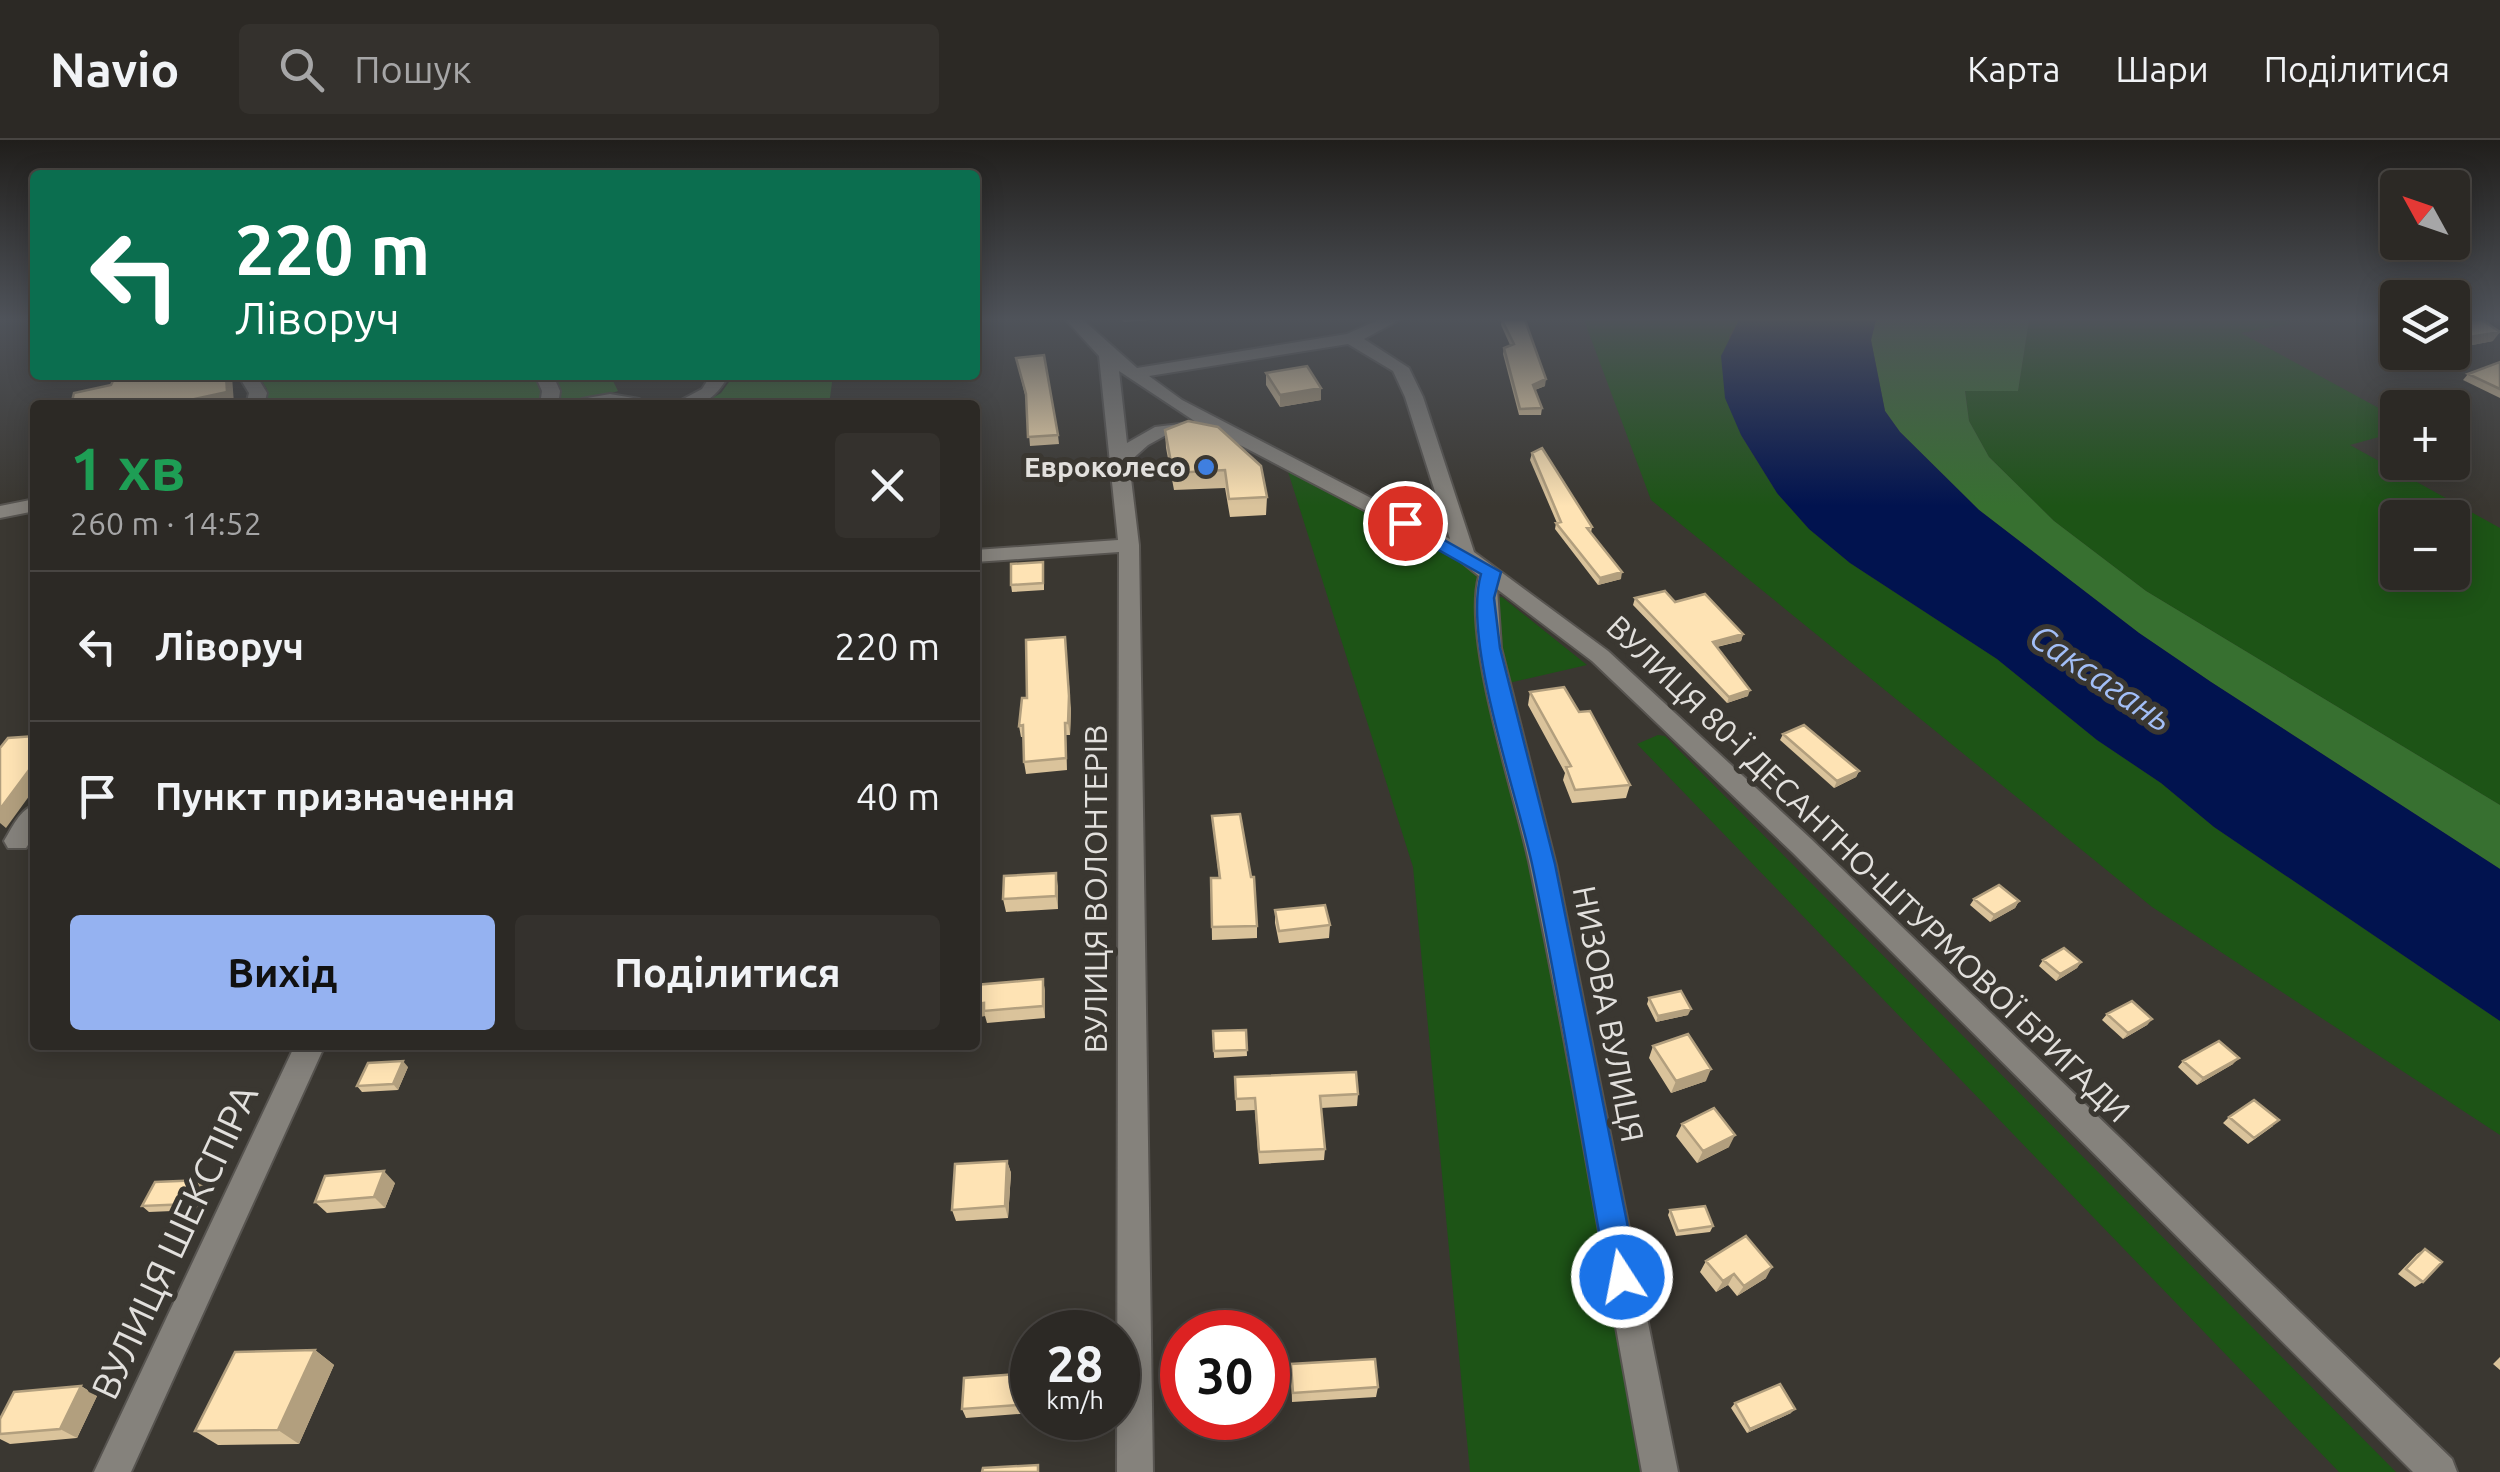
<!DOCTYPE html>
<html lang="uk">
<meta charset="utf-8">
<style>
body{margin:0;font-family:Ubuntu,sans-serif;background:#34312d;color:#f1f3f6;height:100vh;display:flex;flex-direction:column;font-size:38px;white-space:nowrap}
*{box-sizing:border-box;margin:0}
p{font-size:32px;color:#a6a6a7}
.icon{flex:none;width:55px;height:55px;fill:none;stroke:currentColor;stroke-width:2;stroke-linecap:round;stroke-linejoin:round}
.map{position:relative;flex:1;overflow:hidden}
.sheet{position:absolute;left:30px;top:260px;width:950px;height:650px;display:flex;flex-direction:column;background:#2c2925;border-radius:10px;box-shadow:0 5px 25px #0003,0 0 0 2px #484542}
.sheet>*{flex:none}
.banner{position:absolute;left:30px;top:30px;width:950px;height:210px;border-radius:10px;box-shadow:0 5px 25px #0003,0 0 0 2px #484542;background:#0b6e4f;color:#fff;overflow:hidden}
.needle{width:65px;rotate:310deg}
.fabs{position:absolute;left:2380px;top:30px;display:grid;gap:20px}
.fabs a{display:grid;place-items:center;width:90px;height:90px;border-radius:10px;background:#2c2925;box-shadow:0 5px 25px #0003,0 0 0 2px #484542;font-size:50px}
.speed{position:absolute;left:1010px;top:1170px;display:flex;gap:20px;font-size:50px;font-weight:700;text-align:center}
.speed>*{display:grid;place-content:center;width:130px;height:130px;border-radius:50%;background:#2c2925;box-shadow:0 5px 25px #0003,0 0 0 2px #484542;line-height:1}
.speed small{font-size:25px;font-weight:400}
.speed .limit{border:15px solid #d22;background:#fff;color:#111}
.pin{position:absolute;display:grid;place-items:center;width:85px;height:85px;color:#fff;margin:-42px;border:5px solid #fff;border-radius:50%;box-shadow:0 2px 10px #0007}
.me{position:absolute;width:110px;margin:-55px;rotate:349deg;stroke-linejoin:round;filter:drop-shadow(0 0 8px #0008)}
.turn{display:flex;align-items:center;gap:35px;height:210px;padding:0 40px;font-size:45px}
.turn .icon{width:130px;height:130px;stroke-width:2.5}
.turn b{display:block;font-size:70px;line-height:85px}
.round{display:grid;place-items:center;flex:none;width:105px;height:105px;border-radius:10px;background:#34312d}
.headline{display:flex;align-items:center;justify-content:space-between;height:170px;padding:0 40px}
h1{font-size:60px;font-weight:600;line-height:75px;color:#1e9e55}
.button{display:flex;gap:20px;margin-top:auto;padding:20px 40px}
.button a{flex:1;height:115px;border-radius:10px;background:#95b2f1;color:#111;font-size:40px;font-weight:600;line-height:115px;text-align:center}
.button a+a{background:#34312d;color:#f1f3f6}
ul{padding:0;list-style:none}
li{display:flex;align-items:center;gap:30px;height:150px;padding:0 40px;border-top:2px solid #484542}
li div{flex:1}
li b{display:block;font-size:38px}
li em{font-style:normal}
header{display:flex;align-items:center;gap:60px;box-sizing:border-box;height:140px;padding:0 50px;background:#2c2925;border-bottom:2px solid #484542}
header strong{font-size:48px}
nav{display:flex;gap:55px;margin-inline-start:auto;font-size:35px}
.search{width:700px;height:90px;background:#34312d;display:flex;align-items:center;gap:25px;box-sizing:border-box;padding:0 35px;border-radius:10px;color:#a6a6a7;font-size:38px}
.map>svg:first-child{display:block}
.green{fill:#1d5416;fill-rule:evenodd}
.forest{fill:#377030}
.water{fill:#01134f}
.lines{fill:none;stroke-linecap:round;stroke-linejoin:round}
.minor-casing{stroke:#575450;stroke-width:4}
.minor{fill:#85827c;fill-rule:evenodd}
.wall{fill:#dac39b}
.shaded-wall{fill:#b29f7e}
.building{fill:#fee3b4;stroke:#b29f7e;stroke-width:2.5}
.route{fill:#1a73e8;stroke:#114b97;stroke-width:2.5}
.shop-dot{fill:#3f7fe0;stroke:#3a3731;stroke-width:4}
.labels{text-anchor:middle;stroke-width:10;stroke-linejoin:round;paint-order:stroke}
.far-poi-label{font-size:28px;font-weight:bold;fill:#e2e0dd;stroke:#3a3731;text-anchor:end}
.street-label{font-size:32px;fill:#e2e0dd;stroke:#3a3731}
.water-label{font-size:35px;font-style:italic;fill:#a2bef6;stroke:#3a3731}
.near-street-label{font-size:38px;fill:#e2e0dd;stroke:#3a3731}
</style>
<header>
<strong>Navio</strong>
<div class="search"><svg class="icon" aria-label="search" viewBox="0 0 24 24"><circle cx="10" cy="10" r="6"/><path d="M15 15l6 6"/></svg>Пошук</div>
<nav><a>Карта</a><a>Шари</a><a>Поділитися</a></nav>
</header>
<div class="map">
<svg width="2500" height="1332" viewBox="0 0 2500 1332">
<rect width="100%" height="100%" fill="#3a3731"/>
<path class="green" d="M1584,180h155l-10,16 12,99 36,58 32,36 41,34 147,96 100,81 64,43 53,44 286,194v114l-348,-228 -501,-407z
M2029,180h254l7,4 -49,9 156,85v14l-47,13 150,83v277l-354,-214 -92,-70 -65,-64 -20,-36 -4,-31 53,1zM2398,378h54v54h-54z
M1284,319l207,113 -7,26 18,-1 85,68 -87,20 160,787h-190l-57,-605z
M1658,595l7,1 731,736h-57l-702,-728z"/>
<path class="forest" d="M1876,180h153l-11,71h-53l4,30 20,36 65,64 92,70 354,214v64l-289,-187 -72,-49 -160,-123 -79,-78 -15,-21 -14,-71z
M258,235h90l23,5 19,-5h220l8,16 -43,14h-311l3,-16z
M734,235h99l-4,30h-129l21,-12z"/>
<path class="water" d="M1739,180h137l-5,20 14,71 15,21 79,78 160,123 72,49 289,187v152l-286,-194 -53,-44 -64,-43 -100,-81 -147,-96 -41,-34 -32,-36 -36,-58 -16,-37 -4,-42z"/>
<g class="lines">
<defs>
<path id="minor" d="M1066,180h17l54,48 210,-34 31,-14h21l-35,19 45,29 14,29 51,155 134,99 202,187 642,621 5,13h-44l-621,-620 -200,-191 -95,-72 4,59 55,217 122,607h-36c-37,-202 -70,-405 -112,-606 -15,-72 -68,-226 -51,-290l-21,-17 -241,-126 -49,1 -20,11 -19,17 10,83 14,927h-36l2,-920 -144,10v-12l143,-10 -19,-184zM1348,204l45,27 12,26 45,142 -268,-139 -33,-24zM1119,231l77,51 -41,5 -28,16z
M238,235h18l11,18 -3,12h-18l3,-12z
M535,235h18l7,16 -2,14h-18l2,-14z
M711,235h18c-17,28 -25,30 -57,30l30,-16z
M610,254l29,5 11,6h-79l11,-6z
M35,359v12l-35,7v-12z
M35,665v29l-9,14h-18l-4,-7c8,-13 16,-32 31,-36z
M295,905h30l-194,427h-37z"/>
</defs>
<use href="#minor" class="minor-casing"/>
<use href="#minor" class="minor"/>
</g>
<path class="wall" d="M1122,180h28l-26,2z
M1502,180l43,66 -10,4 7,18 -1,7h-22l-16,-61 1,-6 6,-3 -9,-20z
M2452,180l41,21 -31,6 -10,-6z
M1016,218l42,77 1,9 -29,2 -4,-47z
M2500,222v36l-37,-18 5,-6z
M1266,233l55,27 -41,7 -14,-22z
M1165,290l102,67 -1,18 -36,2 -5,-29 -51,2 -8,-42z
M1532,313l60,74 -1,6 30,46 -23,6 -43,-56 1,-6h1l-27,-63z
M1044,428v22l-32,2 -1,-7z
M1635,458l40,4 68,32 -2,7 -24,6 31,49 -21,7 -94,-98z
M1530,552l49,20 51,73 -4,13 -54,5 -9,-23 2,-7 -37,-68z
M1071,568l-1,27h-4l1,35 -41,4 -2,-12v-25h-3l-2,-11z
M1783,594l76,37 -3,6 -22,11 -54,-48z
M1212,676l45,110v12l-45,2 -1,-62h8z
M1058,746v23l-52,3 -3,-13z
M1974,759l45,2 -4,7 -25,14 -20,-17z
M1275,770l55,15 -1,13 -50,5 -4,-20z
M2043,820l38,2 -4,6 -21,13 -17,-15z
M1043,839l2,13v26l-58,5 -2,-7 -10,1v-33v1z
M1649,858l39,17 -32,7 -9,-18z
M2107,874l45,5 -5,6 -24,14 -21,-19z
M1246,890l1,26 -33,2 -1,-27z
M1653,906l53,35 -35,12 -22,-35z
M2183,921l50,3 -36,21 -19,-18z
M408,927l-10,23 -36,2 -5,-6z
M1235,937l123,17 -1,12 -36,2 4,41 -1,11 -65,4 -4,-54 -19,1z
M2229,977l44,9 -25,18 -25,-21z
M1682,984l47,23 -32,16 -21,-27z
M1007,1021l4,12 -3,45 -52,3 -4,-11z
M395,1043l-10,25 -58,5 -12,-11z
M209,1046l-13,24 -47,2 -7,-6z
M1670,1070l43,16 -3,6 -34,4 -8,-21z
M2425,1109l-2,33 -8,5 -17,-13 19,-20z
M1706,1121l60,17 -29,18 -9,-11 -12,7 -16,-20z
M315,1210l19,15 -35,79 -81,1 -23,-14z
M2500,1217v13l-7,-6z
M1291,1224l87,23 -2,10 -84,5z
M1032,1233v40l-66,5 -4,-9z
M81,1246l16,10 -20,42 -67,6 -10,-5v-20z
M1735,1263l56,10 -44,20 -16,-25z"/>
<path class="shaded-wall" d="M2500,192l-7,9 -31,6 7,-10z
M226,235l6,1 2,28 -50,1 1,-4z
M1546,239l-1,7 -13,5 1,-6z
M1321,248v12l-41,7v-12z
M1622,432l-1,7 -23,6 2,-7z
M1743,494l-2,7 -30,7 2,-6z
M1066,508l5,60 -1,27 -2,-12z
M1750,550l-2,6 -21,7 2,-6z
M35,622v26l-29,40 -6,-5v-14z
M1859,631l-3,6 -22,11 3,-7z
M1056,733l2,13v23l-2,-13z
M2019,761l-4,7 -25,14 4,-7z
M2081,822l-4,6 -21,13 4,-7z
M1043,839l2,13v26l-2,-12z
M984,863l1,13 -10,1v-13z
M1691,869l-3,6 -32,7 2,-6z
M2152,879l-5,6 -24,14 5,-6z
M2239,918l-6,6 -36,21 6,-7z
M403,921l5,6 -10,23 -5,-6z
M1711,929l-5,12 -35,12 5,-12z
M1735,995l-6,12 -32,16 6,-12z
M1007,1021l4,12 -3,45 -3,-12z
M384,1031l11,12 -10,25 -11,-11z
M202,1040l7,6 -13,24 -7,-6z
M1772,1127l-6,11 -29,18 7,-10z
M1734,1134l-6,11 -12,7 7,-11z
M315,1210l19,15 -35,79 -21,-14z
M81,1246l16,10 -20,42 -17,-9z
M1795,1269l-4,4 -44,20 3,-4z"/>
<path class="building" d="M1502,180h23l21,59 -13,6 9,23 -22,1 -16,-61 10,-4z
M2452,180h30l18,12 -31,5 -17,-9z
M1044,215l14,80 -30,2 -2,-43 -10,-36z
M2500,222v27l-32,-15z
M1307,226l14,22 -41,7 -14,-22z
M116,235h53l-1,1 58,-1 1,17 -42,9 -1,4h-113l3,-12 37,-8z
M1188,281l30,6 43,39 6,31 -38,2 -4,-29 -52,3 -8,-43z
M1542,308l50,79 -5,1 35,44 -22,6 -44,-55 5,-1 -29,-69z
M1043,422v21l-32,2v-21z
M1665,451l10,11 30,-8 38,40 -30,8 37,48 -21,7 -94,-99z
M1065,497l4,59 -1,27h-3l1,35 -42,4 -1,-37 -4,1 3,-28h5l-1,-58z
M1564,547l15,25 11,-1 40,74 -55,5 -9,-23 5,-1 -41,-74z
M1804,585l55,46 -22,10 -54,-47z
M35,596v26l-35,47v-61l8,-10z
M1240,674l11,63h3l3,49 -45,1 -1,-49h9l-8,-62z
M1056,733v23l-53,3 1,-23z
M1999,745l20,16 -25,14 -20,-16z
M1325,765l5,20 -51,6 -4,-21z
M2064,808l17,14 -21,12 -17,-14z
M1043,839v27l-59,5v-8l-9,1v-19z
M1681,851l10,18 -33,7 -9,-18z
M2132,861l20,18 -24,14 -21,-19z
M1246,890l1,20 -33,1 -1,-20z
M1688,894l23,35 -35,12 -23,-35z
M2219,901l20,17 -36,20 -20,-17z
M403,921l-10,23 -36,2 11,-23z
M1356,932l2,22 -38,2 5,53 -66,3 -4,-54 -19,1 -1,-22z
M2254,960l25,20 -25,18 -25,-21z
M1714,968l21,27 -32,16 -21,-27z
M1007,1021l-2,45 -53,4 3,-46z
M384,1031l-10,26 -59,5 10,-26z
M202,1040l-13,24 -47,2 13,-24z
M1705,1066l8,20 -35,5 -8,-21z
M1746,1096l26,31 -28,19 -10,-12 -11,7 -17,-20z
M2425,1109l17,13 -19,20 -17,-13z
M315,1210l-37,80 -83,1 40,-79z
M1375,1219l3,28 -85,6 -2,-29z
M1032,1233v31l-70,5 2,-31z
M1780,1244l15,25 -45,20 -15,-26z
M81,1246l-21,43 -60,5v-15l14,-27z
M1038,1325v7h-56l1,-4z"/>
<linearGradient id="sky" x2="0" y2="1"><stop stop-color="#201e1b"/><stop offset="0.49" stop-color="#4f535a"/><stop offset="1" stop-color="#4f535a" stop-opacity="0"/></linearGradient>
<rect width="2500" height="366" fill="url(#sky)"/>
<path class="route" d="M1405,378l96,54 -7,26 6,50 55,216 83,413 -5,10 -11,5 -10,-5 -5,-10c-25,-137 -46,-276 -75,-413 -16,-73 -70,-224 -51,-290l-83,-47 -2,-4z"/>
<circle class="shop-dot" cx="1206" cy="327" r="10"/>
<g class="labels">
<g class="far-poi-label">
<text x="1186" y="337">Евроколесо</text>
</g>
<g class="street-label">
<text transform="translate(1868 729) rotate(44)" y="11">ВУЛИЦЯ 80-Ї ДЕСАНТНО-ШТУРМОВОЇ БРИГАДИ</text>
<text transform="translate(1096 749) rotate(-90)" y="11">ВУЛИЦЯ ВОЛОНТЕРІВ</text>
<text transform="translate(1608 874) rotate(79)" y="11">НИЗОВА ВУЛИЦЯ</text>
</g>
<g class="water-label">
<text transform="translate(2101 538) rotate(34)" y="12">Саксагань</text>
</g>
<g class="near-street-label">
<text transform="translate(175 1102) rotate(-65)" y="13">ВУЛИЦЯ ШЕКСПІРА</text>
</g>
</g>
</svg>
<div class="fabs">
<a><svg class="needle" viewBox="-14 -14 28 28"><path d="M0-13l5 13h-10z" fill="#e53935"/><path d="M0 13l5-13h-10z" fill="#a6a6a7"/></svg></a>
<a><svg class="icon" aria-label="layers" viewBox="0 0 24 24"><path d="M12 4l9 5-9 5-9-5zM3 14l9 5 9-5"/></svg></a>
<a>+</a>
<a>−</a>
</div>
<div class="speed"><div>28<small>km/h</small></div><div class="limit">30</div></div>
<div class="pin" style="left:1405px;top:383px;background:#d93025"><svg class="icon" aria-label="arrive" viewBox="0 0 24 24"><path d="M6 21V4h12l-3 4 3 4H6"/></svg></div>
<svg class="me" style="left:1622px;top:1137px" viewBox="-20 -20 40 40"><circle r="17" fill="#1a73e8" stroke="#fff" stroke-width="3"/><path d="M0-11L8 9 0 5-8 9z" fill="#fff"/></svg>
<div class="banner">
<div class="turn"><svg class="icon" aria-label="left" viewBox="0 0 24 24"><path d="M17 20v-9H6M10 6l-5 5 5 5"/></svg><div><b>220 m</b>Ліворуч</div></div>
</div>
<section class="sheet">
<div class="headline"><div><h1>1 хв</h1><p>260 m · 14:52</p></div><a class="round"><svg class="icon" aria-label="close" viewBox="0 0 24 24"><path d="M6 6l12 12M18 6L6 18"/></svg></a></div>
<ul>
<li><svg class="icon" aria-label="left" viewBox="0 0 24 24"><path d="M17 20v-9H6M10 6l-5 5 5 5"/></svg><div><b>Ліворуч</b></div><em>220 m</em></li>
<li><svg class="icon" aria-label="arrive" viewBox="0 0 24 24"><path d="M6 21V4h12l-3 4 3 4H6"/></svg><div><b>Пункт призначення</b></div><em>40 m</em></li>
</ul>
<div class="button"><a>Вихід</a><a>Поділитися</a></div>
</section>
</div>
